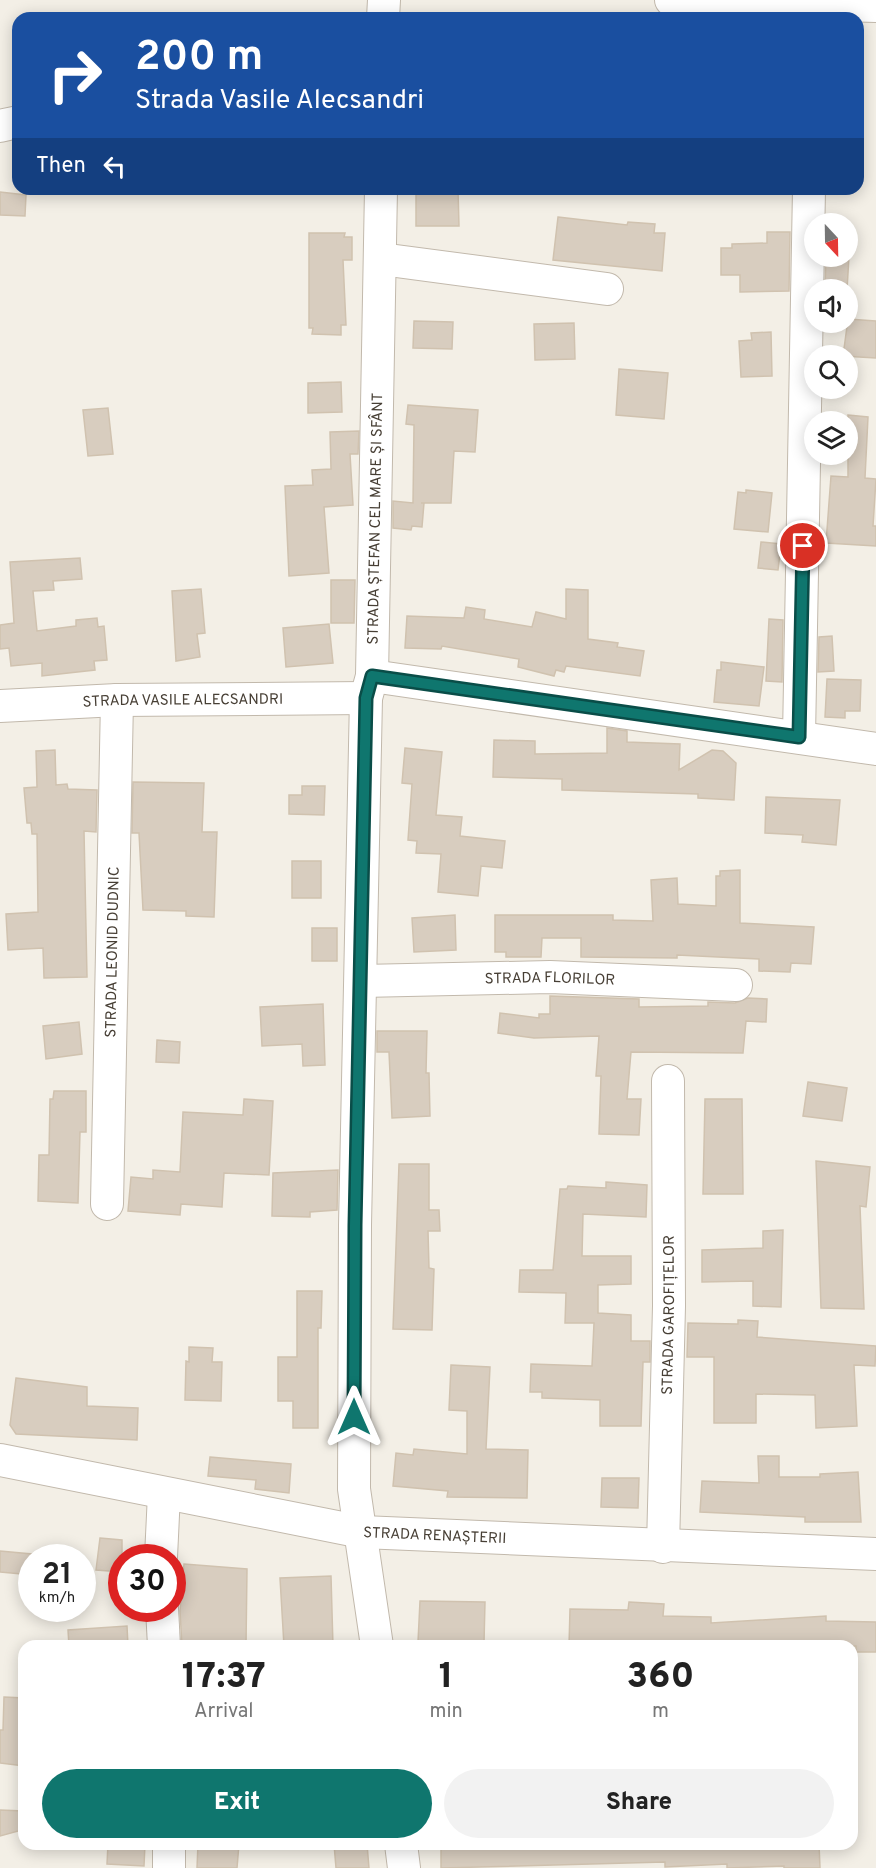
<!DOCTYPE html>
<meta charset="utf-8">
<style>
body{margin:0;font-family:Overpass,sans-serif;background:#f2f2f2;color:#222;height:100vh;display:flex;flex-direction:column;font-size:22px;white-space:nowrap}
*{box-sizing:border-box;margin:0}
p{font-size:20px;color:#767676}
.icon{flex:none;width:33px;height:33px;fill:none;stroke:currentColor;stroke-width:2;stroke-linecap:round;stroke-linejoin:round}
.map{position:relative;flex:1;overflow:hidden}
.details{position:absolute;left:18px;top:1640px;width:840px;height:210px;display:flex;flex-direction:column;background:#fff;border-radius:18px;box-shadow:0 3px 15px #0003}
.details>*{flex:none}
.hud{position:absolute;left:12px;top:12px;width:852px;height:183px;border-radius:18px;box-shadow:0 3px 15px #0003;background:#1a4fa0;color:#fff;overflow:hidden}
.needle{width:39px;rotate:158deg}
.buttons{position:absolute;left:804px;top:213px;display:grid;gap:12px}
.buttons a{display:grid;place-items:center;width:54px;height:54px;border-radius:50%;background:#fff;box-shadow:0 3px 15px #0003;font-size:30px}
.speed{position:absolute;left:18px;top:1544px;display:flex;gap:12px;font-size:30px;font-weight:700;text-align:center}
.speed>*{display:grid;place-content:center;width:78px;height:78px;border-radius:50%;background:#fff;box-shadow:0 3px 15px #0003;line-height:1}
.speed small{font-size:15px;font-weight:400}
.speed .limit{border:9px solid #d22;background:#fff;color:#111}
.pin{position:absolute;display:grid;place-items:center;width:51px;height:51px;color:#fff;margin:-26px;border:3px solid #fff;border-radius:50%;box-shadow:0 2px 6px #0007}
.me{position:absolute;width:66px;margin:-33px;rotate:0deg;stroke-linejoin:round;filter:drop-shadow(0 0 4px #0008)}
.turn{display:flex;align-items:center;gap:21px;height:126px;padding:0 24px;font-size:27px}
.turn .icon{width:78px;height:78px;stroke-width:2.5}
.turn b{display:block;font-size:42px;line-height:51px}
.then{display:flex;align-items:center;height:57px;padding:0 24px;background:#0003;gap:12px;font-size:22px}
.eta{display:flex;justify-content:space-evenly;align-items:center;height:102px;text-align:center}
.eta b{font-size:36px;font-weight:800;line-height:42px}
.button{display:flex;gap:12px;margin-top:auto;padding:12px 24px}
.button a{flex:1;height:69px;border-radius:36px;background:#0f766e;color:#fff;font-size:24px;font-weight:800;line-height:69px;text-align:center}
.button a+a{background:#f2f2f2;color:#222}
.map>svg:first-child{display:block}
.building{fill:#d8cdbf;stroke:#d0c2af;stroke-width:1.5}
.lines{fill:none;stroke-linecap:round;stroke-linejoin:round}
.minor-casing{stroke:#c2b9ac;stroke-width:34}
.minor{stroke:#fff;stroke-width:32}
.route-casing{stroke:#0a4d48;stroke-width:15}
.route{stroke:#0f766e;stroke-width:10}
.labels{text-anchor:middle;stroke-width:5;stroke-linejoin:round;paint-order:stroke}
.street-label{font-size:15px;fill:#473f35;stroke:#fff}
</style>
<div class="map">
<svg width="876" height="1868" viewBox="0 0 876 1868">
<rect width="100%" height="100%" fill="#f3efe6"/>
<path class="building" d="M416,189h42l1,37h-43z
M0,192l26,3 -1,21 -25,-1z
M558,217l69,8 1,-3 27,2 -1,9h11l-3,38 -109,-11z
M767,232h23l-1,59 -49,1v-17h-19v-27h11v-4l35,-1z
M309,233h36l-1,4h8v23h-9l3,65h-5v10l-29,-1 1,-6h-4z
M826,256h23l-2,34h-22z
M848,319l28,2v37l-33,-2z
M414,321l39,1 -1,27 -39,-1z
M574,323l1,36 -40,1 -1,-36z
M771,332l1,44 -31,1 -2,-36 13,-1 -1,-7z
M619,369l49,4 -4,46 -48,-4z
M341,382l1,30 -34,1v-30z
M408,405l70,5 -3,42 -21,-1 -3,52h-30h3l-2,24 -10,-1 -1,4 -18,-2v-27l20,2 1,-78 -8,-1z
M108,408l5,46 -25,2 -5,-46z
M848,415l20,2 -3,61 11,1 -3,47h3v20l-50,-3 5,-67 17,1z
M359,431l-1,23h-8l3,51 -29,2 5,66 -40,3 -4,-90 28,-1 -1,-15 19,-1 -1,-37z
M746,490l26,3 -4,39 -34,-3 4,-37 8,1z
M761,542l20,2 -3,26 -20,-2z
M80,558l2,21 -29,2 1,9 -21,1 4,40 39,-5v-6l21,-2 1,9 6,-1 3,34 -13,1 1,9 -53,6v-13l-31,3 -2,-18 -9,1v-24l14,-2 -4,-61z
M331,580h24l-1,43h-23z
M201,589l4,44 -8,1 3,23 -24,4 -4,-70z
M566,589l22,1v49l30,4 -1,4 27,4 -4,25 -74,-10 -2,6 -8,-2 -2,6 -36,-9 1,-8 -77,-13 -1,3 -36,-1 2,-32 57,2 2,-11 19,3 -1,9 48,8 4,-15 30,7z
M769,619l14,1 -1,62 -16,-1z
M329,624l4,39 -47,4 -3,-39z
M832,636l2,35 -16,1 1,-35z
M721,662l43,5 -5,39 -45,-4 3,-32h4z
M827,679l34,1 -1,31h-15v7l-20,-1z
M607,728l20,3v11l53,2 -1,26 33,-20 11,1 13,12 -2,37 -36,-2v-4l-136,-4v-11l-69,-2 1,-37 41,1v13l72,-1z
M405,748l37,4 -6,63 26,2 -2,19 45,5 -3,27 -21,-2 -3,30 -40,-4 3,-38 -25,-1 1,-12 -9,-1 4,-56 -10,-1z
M55,750l1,35 11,-1 1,5 29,1 -1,42 -12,-1 3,146 -43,1 -1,-30 -35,2 -2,-36 32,-2 -1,-78h-5l-1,-11h-4l-3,-35 13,-1 -1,-36z
M133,782l71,1 -2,49h15l-3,85 -28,-1v-5l-43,-1 -4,-77h-7z
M302,786h23l-1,29 -35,-1v-19h13z
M766,797l74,3 -4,45 -34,-3 1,-7 -38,-2z
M292,861h29v37h-29z
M740,870v53l74,4 -3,37 -20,-1 -1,9 -31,-1v-12l-82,-4v3l-96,-1v-19h-39l-1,19h-35v-5h-11v-37h118v5l40,1 -2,-41 26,-2 1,26 38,2v-30h4v-5z
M455,915l1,35 -42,2 -2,-34z
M312,928h25v33h-25z
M550,996l89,3v8l69,-1v-4l27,1 13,-5 19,1 -1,23 -20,-1 -3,32 -112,-1 -4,47h14l-2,36 -40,-1 2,-58h-5l3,-40 -65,2 -36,-5 2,-20 39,5v-4h11z
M323,1004l2,61 -22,1 -1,-22 -40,2 -2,-39z
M79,1022l3,32 -36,5 -3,-33z
M377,1031h50l-1,42h3l1,43 -38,2 -3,-66h-12z
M157,1040l23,2 -1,21 -23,-1z
M808,1082l39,6 -5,33 -39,-5z
M54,1091h32v41h-6l-2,71 -40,-2 1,-46h10l1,-56h3z
M244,1099l29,2 -4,74 -45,-2 -2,34 -41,-3 -1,11 -52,-4 3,-34 22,2v-9l27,2 3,-60 60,3z
M705,1099h37l1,95h-40z
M816,1161l54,6 -4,40 -6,-1 4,103 -43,-1z
M399,1164h30v46h10l1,21h-12l1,37 5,1 -2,61 -39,-1z
M338,1170l-1,40 -27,2v5l-38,-1 1,-43z
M606,1182l41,3 -1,32 -63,-3 -1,42h49v28l-33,1v28l33,2v26h19v21h-7l-2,64h-41v-26l-58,-2v-6h-12l1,-28 61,2 2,-43h-29l1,-30 -47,-1 1,-22h33l7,-81h7l1,-3 38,2z
M783,1230l-2,77 -28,-1v-25l-51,1v-32l61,-2v-17z
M297,1291h25l-1,37h-3v100h-25v-27h-15v-44h19z
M738,1320l20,1 -1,16 119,9 -1,20 -21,-1 3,61 -41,2 -1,-33 -59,-1v29h-42v-66h-27l1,-34 50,1z
M189,1347l24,1 -1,14h10l-1,39 -36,-1 1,-39 3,1z
M451,1365l39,2 -4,82 42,1 -1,48 -80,-1 1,-6 -55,-5 3,-33 17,2 1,-6 53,5v-43l-18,-1z
M16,1378l71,9v19l51,2 -1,32 -121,-6 -6,-9z
M758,1456h21v21h41v-3l38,-2 3,50h-56v-5l-105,-5 2,-31 57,2z
M210,1457l81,7 -2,29 -34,-4 1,-9 -48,-4z
M602,1478h37l-1,30 -37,-1z
M100,1538l22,2v32l-26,-2z
M0,1551l32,3v21l-32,-3z
M184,1564l63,5 -1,77h-64l-2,-35z
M331,1576l2,70h-49l-4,-68z
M420,1601l65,1 -1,41 -66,-1z
M629,1602l35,2 -1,12 48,1v6l115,-7v5l50,1v30h-20v-6h-205l-40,-3v3h-42l1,-37 58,1z
M127,1626l1,20h-59l-1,-16z
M4,1697l20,1v68l-24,-3v-33h3z
M0,1810l23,1 -1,19 -22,6z
M108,1844h37l-1,22 -37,-2z
M198,1844h41l-2,24h-40z
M334,1844h33l2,24h-33z
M441,1844h378l1,24h-36v-2l-57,2v-4l-62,3v-5l-224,6z"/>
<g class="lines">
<defs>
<g id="minor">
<path d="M671,0l205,6"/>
<path d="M383,18l1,-18"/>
<path d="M0,126l18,-4"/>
<path d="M381,259l226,30"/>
<path d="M372,676l504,73"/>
<path id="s1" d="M0,706l117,-6 249,-2"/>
<path d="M799,737l10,-548"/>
<path id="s2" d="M362,981l188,-4 186,8"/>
<path id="s3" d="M107,1204l10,-504"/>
<path id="s4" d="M0,1460l362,72 514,22"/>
<path id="s5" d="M663,1547l6,-241 -1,-225"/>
<path d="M161,1557l3,-63"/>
<path d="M162,1608l2,38"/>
<path id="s6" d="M377,1646l-23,-157 1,-264 11,-527 6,-22 9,-487"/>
<path d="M401,1844l3,24"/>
<path d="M169,1868v-24"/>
</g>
</defs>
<use href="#minor" class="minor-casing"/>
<use href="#minor" class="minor"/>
</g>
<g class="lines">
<defs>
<path id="route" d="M354,1417l1,-192 11,-527 6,-22 427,61 4,-191"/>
</defs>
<use href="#route" class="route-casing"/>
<use href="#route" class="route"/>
</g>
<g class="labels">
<g class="street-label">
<text dy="5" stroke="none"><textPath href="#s6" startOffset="1130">STRADA ȘTEFAN CEL MARE ȘI SFÂNT</textPath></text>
<text dy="5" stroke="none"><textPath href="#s1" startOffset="183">STRADA VASILE ALECSANDRI</textPath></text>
<text dy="5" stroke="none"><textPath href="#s3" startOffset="252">STRADA LEONID DUDNIC</textPath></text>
<text dy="5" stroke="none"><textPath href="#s2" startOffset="188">STRADA FLORILOR</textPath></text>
<text dy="5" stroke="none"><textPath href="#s5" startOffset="232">STRADA GAROFIȚELOR</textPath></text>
<text dy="5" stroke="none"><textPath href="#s4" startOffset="442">STRADA RENAȘTERII</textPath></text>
</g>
</g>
</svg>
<div class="buttons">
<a><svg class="needle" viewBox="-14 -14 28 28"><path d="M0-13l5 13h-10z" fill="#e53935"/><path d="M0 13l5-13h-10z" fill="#767676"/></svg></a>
<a><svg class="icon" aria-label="sound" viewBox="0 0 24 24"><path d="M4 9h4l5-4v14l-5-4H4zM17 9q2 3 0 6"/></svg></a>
<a><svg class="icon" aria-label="search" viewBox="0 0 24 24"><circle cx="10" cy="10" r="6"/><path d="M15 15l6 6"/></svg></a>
<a><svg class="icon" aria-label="layers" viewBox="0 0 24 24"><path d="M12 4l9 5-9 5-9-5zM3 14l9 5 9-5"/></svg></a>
</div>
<div class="speed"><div>21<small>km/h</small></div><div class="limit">30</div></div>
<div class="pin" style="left:803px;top:546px;background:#d93025"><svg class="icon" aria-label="arrive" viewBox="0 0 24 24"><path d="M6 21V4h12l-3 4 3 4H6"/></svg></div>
<svg class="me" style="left:354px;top:1417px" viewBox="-20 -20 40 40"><path d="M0-17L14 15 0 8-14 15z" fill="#0f766e" stroke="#fff" stroke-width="4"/></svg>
<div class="hud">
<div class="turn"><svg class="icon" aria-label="right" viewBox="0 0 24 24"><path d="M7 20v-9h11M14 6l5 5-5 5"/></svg><div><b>200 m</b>Strada Vasile Alecsandri</div></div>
<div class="then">Then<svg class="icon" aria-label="left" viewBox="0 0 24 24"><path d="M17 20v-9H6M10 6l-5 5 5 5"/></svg></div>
</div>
<section class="details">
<div class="eta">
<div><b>17:37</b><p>Arrival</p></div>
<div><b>1</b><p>min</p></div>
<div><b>360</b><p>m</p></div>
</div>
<div class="button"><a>Exit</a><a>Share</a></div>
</section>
</div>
